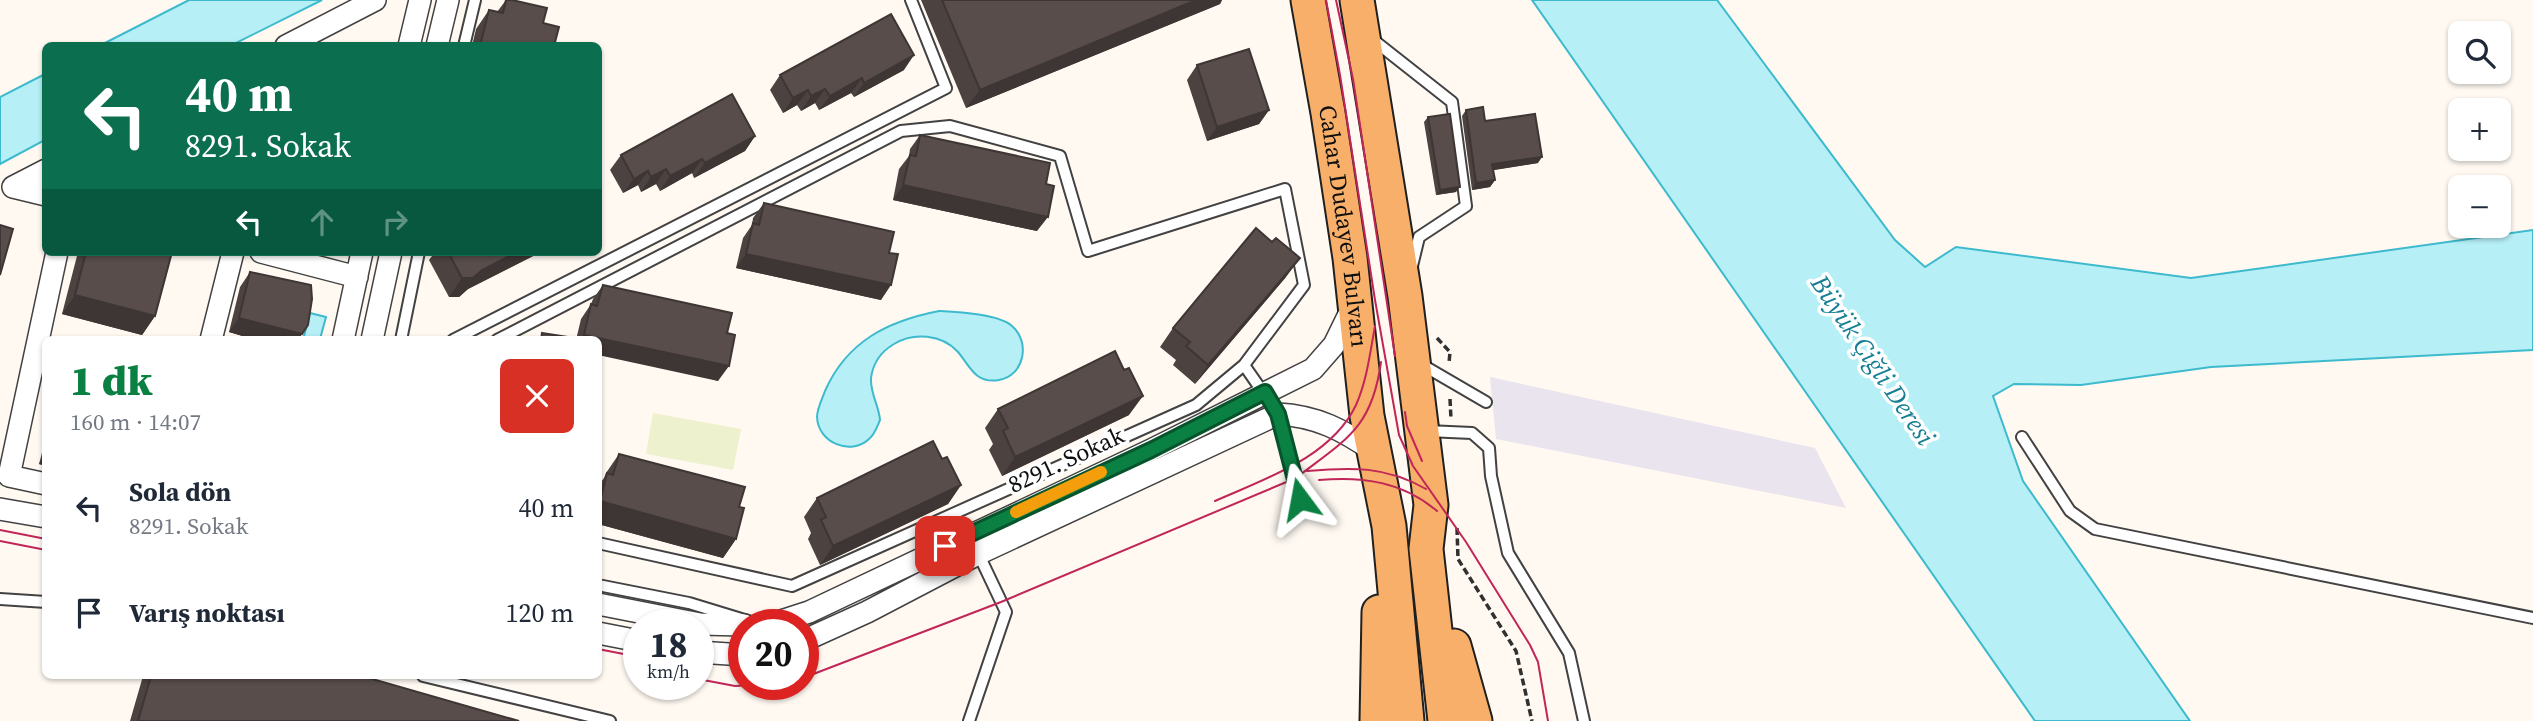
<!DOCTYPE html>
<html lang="tr">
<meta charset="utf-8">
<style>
body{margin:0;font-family:"Source Serif 4",serif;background:#f6f6f7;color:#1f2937;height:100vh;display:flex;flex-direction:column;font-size:26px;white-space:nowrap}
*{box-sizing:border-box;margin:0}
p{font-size:23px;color:#747a83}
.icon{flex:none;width:38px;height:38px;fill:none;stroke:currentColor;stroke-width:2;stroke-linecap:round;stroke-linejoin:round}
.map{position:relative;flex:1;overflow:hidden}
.drawer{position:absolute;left:42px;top:336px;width:560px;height:343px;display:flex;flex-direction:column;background:#fff;border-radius:10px;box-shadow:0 2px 5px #0004}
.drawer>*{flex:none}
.hud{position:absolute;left:42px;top:42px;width:560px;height:214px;border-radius:10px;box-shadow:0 2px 5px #0004;background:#0b6e4f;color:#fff;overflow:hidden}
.controls{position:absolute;left:2448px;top:21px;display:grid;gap:14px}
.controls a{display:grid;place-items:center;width:63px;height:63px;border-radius:10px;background:#fff;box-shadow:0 2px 5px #0004;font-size:35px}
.speed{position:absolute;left:623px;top:609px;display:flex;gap:14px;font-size:35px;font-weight:700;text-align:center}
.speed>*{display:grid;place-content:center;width:91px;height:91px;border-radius:50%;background:#fff;box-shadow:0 2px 5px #0004;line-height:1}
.speed small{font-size:18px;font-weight:400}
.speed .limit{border:10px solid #d22;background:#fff;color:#111}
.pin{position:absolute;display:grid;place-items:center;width:60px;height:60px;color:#fff;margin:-30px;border-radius:14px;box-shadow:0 4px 10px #0006}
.me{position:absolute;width:77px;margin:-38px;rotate:347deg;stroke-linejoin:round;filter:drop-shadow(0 0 5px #0008)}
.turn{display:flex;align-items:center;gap:24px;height:147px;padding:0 28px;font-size:32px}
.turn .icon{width:91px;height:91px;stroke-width:2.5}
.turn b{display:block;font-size:49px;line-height:60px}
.lanes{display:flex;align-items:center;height:66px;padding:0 28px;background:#0003;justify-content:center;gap:35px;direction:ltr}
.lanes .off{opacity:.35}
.round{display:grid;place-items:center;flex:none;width:74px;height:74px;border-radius:10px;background:#f6f6f7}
.headline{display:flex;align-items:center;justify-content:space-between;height:119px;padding:0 28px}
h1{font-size:42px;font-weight:800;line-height:52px;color:#0b8043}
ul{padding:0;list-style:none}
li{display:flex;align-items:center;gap:21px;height:105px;padding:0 28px}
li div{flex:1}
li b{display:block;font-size:26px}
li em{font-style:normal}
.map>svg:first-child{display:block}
.industrial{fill:#eae4ee}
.pitch{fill:#eef1cd}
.water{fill:#b6eff6;stroke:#3dbacd;stroke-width:2}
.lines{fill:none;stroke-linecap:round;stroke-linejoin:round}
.lane-casing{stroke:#424242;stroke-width:14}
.street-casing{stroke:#424242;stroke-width:24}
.primary-casing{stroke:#202020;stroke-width:37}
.path{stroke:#313131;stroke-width:3.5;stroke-dasharray:7 3.5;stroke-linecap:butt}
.lane{stroke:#fff;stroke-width:10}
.street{stroke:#fff;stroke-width:21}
.primary{stroke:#f8af69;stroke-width:33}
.tram{stroke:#c02657;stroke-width:2}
.wall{fill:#4c4240}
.shaded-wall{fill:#3e3634}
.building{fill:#584d4b;stroke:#3e3634;stroke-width:2}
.route-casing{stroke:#07532c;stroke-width:18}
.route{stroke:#0b8043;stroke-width:12}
.slow{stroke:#f59e0b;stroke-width:12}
.labels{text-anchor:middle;stroke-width:7;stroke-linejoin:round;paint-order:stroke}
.street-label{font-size:24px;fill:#0f0f0f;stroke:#fff}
.water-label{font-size:26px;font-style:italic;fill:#167f94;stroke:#fff}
</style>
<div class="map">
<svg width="2533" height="721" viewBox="0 0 2533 721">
<rect width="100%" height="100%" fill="#fff9f2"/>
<path class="industrial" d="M1490,377l325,71 31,60 -350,-69z"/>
<path class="pitch" d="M653,413l88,16 -8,41 -87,-16z"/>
<path class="water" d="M189,0h133l-90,45h-131z
M1532,0h185l178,240 30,27 31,-20 235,31 342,-48v120l-322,17 -130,18 -67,-1 -21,12 30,85 167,240h-155z
M45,74v66l-45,24v-67z
M939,311c18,1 60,3 73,15 19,16 12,50 -13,54 -24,4 -29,-14 -41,-28 -16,-18 -45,-20 -64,-8 -12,7 -21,19 -23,34 -1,15 8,28 9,42 -3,7 -5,14 -11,19 -18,17 -51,4 -52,-22 0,-8 5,-18 8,-26 22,-50 63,-70 114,-80z
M310,313l16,4 -6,22 -17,1z"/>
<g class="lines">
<defs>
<path id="lane" d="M1372,39l80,63 14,104 -47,31 -7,29
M464,46l11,-46
M401,340l18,-88
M453,340l493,-252 -35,-88
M497,340l404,-209 49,-5 110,30 28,95 197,-62 19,96 -60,80 -48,40 -404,181 -194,-43
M1419,363l67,39
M1244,365l34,49 22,85
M1427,431l45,2 17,15 2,28 17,77 61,100 15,68
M2022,437l48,74 25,18 438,89
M598,585l91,18 72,22
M0,599l46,3
M423,676l187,45
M969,721l37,-109 -28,-59"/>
<path id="street" d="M286,46l89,-46
M409,46l11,-46
M437,46l11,-46
M46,170l-33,17 33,8
M261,252l96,25
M211,340l22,-88
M343,340l19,-88
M372,340l19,-88
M46,484l-37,-8 48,-224
M0,509l46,8
M598,604l102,20 44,1
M769,625l40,-13 342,-162 162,-81 21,-24 19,-39
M598,633l41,8
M803,641l64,-29 111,-58 300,-140c39,2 65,16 97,38
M698,652l46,3"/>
<g id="primary">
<path id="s1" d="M1308,0l20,113 22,145 17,158 22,110 18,195"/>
<path d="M1357,0l48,296 26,209 -5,44 19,172"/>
<path d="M1454,646l21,75"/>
<path d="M1377,721l2,-109"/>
</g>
</defs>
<use href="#lane" class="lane-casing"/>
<use href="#street" class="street-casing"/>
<use href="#primary" class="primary-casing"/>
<path class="path" d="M1437,338l13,14 -1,11
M1450,399l1,20
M1457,528l1,31 58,92 16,70"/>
<use href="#lane" class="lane"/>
<use href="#street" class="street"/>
<use href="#primary" class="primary"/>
<path class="tram" d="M1326,0l14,75 35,225 24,135 14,31 53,76 64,103 8,17 10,59
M1336,0l17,79 42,277
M1405,412l2,14 15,35
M1307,471c44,-4 79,-5 119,18
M1319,480c44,-4 84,2 118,31
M1215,501c49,-22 116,-43 141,-96 11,-25 14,-52 19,-79
M0,530l46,9
M0,541l46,9
M598,649l41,8
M803,678l198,-76 295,-124c49,-38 76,-49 85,-116
M698,679l37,7 35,-2"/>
</g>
<path class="wall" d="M506,0h6l31,23 11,23h-82l4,-17 13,-19 8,2z
M921,0h301l-2,4 -254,104z
M1197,65l72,45 -10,14 -52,17 -20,-61z
M904,70l-50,27 -3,-4 -32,17 -4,-7 -14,8 -4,-6 -14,8 -13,-23 10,-15z
M1466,110l19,11 53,42 -45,7 2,10 -5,7 -18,3 -10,-74z
M1428,117l28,75 -20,3 -12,-73z
M920,135l126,49 -9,47 -144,-31 6,-31 10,-13 1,-7z
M755,136l-10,15 -51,27 -2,-5 -32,18 -4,-7 -15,8 -3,-7 -15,8 -13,-23 11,-15z
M764,203l125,50 -8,47 -145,-32 7,-30 9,-13 1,-7z
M78,252h94l-17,64 -13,19 -80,-21z
M435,252h106l-73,37 -9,8h-10l-20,-37z
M250,272l58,53 -10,15h-42l-27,-8 11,-45z
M1286,277l-91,107 -22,-19 3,-5 -16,-13 13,-19z
M603,285l124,48 -9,48 -120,-41h-22l5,-21 10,-15 2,-5z
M998,409l131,6 -127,61 -13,-26 4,-6 -8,-16z
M46,438v28l-7,-2z
M619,454l120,53 -3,32 -13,19 -125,-34v-38l6,-8 2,-5z
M942,459l19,26 -13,19 -128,61 -12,-26 3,-6 -7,-16 13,-19z
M143,676h219l157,45h-389z"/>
<path class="shaded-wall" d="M1196,0h26l-2,4 -254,104 14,-18z
M914,55l-10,15 -50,27 10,-14z
M862,78l-11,15 -32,17 11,-14z
M825,89l-10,14 -14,8 10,-15z
M808,90l-11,15 -14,8 10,-15z
M1269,110l-10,14 -52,17 10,-14z
M755,136l-10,15 -51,27 11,-15z
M1542,157l-4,6 -50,8 4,-7z
M702,159l-10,14 -32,18 10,-15z
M666,169l-10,15 -15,8 10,-15z
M648,171l-10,14 -15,8 11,-14z
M1495,180l-5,7 -18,3 4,-7z
M903,185l145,32 -11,14 -144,-31z
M1460,187l-4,5 -20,3 4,-5z
M517,252h24l-73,37 -9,8h-10l13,-19 20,-8z
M746,254l145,31 -10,15 -145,-32z
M1300,258l-14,19 -91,107 13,-19z
M75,295l80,21 -13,19 -80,-21z
M239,318l63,16 -4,6h-42l-27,-8z
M584,335l145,31 -11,15 -120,-26v-15h-17z
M1143,396l-14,19 -127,61 13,-19z
M46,455v11l-7,-2z
M961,485l-13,19 -128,61 13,-19z
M600,501l136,38 -13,19 -125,-34v-21z"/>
<path class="building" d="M506,0h6l35,8 -4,15 16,4 -5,19h-74l9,-36 14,3z
M942,0h254l-216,90z
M891,14l23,41 -50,28 -2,-5 -32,18 -5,-7 -14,7 -3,-6 -15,8 -13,-23z
M1249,49l20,61 -52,17 -20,-62z
M732,94l23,42 -50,27 -3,-4 -32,17 -4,-7 -15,8 -3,-6 -14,8 -13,-24z
M1483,107l2,14 50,-7 7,43 -50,7 3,16 -19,3 -10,-73z
M1450,114l10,73 -20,3 -12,-73z
M920,135l130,28 -4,21 8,2 -6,31 -145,-32 7,-30 6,1z
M764,203l130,29 -5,21 9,1 -7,31 -145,-31 7,-31 6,2z
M0,225l13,4 -13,46z
M1256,228l16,14 4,-4 24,20 -92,107 -22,-19 4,-4 -17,-14z
M86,252h86l-17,64 -80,-21z
M448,252h69l-35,18 -9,8h-11z
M250,272l61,13 1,14 -4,26 -6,9 -63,-16z
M603,285l129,28 -5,20 8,2 -6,31 -145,-31 7,-31 6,2z
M542,333l25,4 1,3h-27z
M1115,351l9,19 5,-2 14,28 -128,61 -12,-26 5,-3 -10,-19z
M933,441l9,18 5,-2 14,28 -128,61 -12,-26 5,-3 -9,-19z
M619,454l126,33 -6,20 5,1 -8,31 -136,-38 7,-28 6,2z
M151,676h211l157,45h-381z"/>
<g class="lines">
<defs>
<path id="route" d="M945,546l206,-96 114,-58 13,22 22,85"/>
</defs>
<use href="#route" class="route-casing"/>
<use href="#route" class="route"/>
<path class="slow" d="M1016,512l85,-40"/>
</g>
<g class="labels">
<g class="street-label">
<text dy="8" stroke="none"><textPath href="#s1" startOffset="229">Cahar Dudayev Bulvarı</textPath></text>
<text transform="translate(1066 460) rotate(-25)" y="8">8291. Sokak</text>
</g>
<g class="water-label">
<text transform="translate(1873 360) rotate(56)" y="9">Büyük Çiğli Deresi</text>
</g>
</g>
</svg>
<div class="controls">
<a><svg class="icon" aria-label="search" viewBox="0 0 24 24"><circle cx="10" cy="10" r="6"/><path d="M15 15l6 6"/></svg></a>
<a>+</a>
<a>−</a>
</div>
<div class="speed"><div>18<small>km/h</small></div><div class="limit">20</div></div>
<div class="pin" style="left:945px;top:546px;background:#d93025"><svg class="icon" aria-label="arrive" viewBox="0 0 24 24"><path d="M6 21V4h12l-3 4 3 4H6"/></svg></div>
<svg class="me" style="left:1300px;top:499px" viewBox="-20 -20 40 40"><path d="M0-17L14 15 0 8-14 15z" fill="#0b8043" stroke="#fff" stroke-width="4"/></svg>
<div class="hud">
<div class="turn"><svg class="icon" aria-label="left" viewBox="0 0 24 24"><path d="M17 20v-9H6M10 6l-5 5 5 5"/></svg><div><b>40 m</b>8291. Sokak</div></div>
<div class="lanes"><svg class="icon" aria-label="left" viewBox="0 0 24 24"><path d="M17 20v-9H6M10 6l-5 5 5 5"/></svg><svg class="icon off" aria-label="ahead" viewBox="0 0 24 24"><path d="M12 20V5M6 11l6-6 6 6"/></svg><svg class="icon off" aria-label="right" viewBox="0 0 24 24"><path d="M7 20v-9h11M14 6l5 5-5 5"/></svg></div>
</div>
<section class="drawer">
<div class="headline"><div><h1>1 dk</h1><p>160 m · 14:07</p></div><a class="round" style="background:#d93025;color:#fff"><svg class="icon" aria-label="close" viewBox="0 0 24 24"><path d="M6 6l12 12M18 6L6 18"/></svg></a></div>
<ul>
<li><svg class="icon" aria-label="left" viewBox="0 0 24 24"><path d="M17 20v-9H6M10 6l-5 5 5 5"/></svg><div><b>Sola dön</b><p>8291. Sokak</p></div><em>40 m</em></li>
<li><svg class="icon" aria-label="arrive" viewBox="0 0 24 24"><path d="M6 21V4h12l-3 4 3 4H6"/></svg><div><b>Varış noktası</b></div><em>120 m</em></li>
</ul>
</section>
</div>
